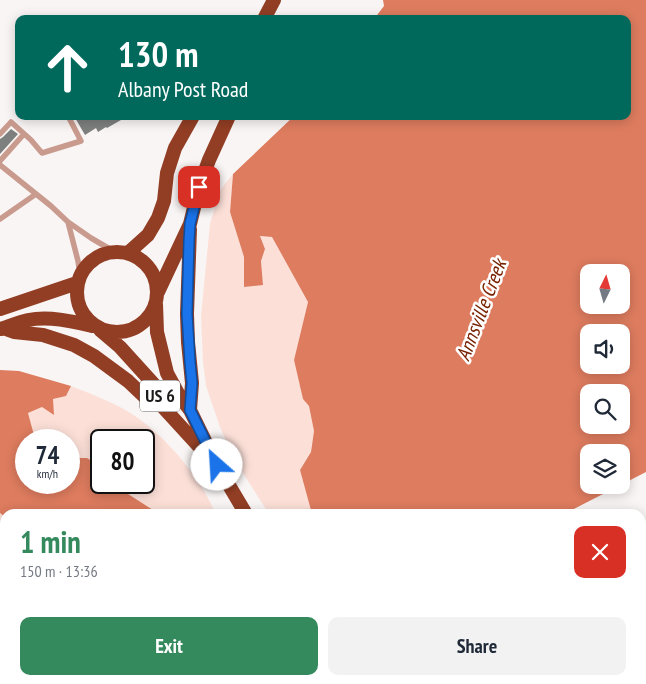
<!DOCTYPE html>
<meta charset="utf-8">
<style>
body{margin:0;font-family:"PT Sans Narrow",sans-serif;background:#f2f2f3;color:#1f2937;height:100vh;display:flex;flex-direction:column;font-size:19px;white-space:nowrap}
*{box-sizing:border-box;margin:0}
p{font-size:16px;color:#747a83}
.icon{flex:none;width:28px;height:28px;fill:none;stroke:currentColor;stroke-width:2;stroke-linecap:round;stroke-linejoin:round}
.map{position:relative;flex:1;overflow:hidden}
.panel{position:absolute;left:0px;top:509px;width:646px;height:176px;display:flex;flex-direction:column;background:#fff;border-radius:15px 15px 0 0;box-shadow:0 2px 12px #0003}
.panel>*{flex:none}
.hud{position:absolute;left:15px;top:15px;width:616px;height:105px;border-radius:10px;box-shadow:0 2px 12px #0003;background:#00695c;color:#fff;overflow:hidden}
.needle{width:32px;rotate:5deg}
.controls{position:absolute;left:580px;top:264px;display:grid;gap:10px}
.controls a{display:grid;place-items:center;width:50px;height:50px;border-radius:10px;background:#fff;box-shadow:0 2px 12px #0003;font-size:25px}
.speed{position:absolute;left:15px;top:429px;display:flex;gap:10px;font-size:25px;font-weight:700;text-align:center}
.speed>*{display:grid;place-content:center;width:65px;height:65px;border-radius:50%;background:#fff;box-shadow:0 2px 12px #0003;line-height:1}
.speed small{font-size:12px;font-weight:400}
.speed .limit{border:2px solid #111;border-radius:8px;background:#fff;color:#111}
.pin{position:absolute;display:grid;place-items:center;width:42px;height:42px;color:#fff;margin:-21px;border-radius:10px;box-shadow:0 2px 8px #0006}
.me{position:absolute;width:55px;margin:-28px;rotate:334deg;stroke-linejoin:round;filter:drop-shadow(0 0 4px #0008)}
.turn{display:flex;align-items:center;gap:18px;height:105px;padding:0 20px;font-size:22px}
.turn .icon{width:65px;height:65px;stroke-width:2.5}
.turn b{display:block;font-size:35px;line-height:42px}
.round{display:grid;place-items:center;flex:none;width:52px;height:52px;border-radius:10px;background:#f2f2f3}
.summary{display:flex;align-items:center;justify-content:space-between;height:85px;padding:0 20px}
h1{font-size:30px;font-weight:600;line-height:38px;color:#34895d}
.button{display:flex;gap:10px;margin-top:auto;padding:10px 20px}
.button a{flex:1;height:58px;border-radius:10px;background:#34895d;color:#fff;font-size:20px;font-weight:600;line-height:58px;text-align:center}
.button a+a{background:#f2f2f3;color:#1f2937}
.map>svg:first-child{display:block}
.green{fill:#fce0d8}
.water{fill:#de7c5f;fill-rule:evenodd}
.pier{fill:#f9f5f4}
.building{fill:#7e807f}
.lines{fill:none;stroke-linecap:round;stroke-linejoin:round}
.service{stroke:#c99b8e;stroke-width:5.5}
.trunk{stroke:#923e24;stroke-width:14}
.route-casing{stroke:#114b97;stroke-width:12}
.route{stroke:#1a73e8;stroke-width:9}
.labels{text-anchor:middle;stroke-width:5;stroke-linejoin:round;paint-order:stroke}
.shield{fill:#fff;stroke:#61605f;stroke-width:1}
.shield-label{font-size:18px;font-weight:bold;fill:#1d1c1b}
.water-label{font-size:20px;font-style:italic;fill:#782101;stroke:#fff}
</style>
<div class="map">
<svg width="646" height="684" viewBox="0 0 646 684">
<rect width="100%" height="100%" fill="#f9f5f4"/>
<path class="green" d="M233,174l-3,38 14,45v29l19,-1 -2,-24 4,-12 -5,-13 12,1 36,65 -14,58 15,45 5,26 -3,21 -11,18 12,44h-43l-35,-55 -14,-32 -14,-41 -3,-24 -2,-46 9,-92 10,-34z
M71,386c23,9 47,18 67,32 24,17 45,41 61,65 7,10 12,21 17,31h-51l-4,-3 -8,-1 -42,-27 33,-1v-42h-43v30l-1,-4 -13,-8h-17l-1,-2v-16h-31l-4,-5 -6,-22 14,-6 11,-8 13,-3z
M0,513l5,4v81l-5,-3z"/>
<path class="water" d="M383,0h263v472l-82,42h-252l-12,-44 11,-18 3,-21 -5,-25 -6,-7 -9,-39 14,-58 -36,-65 -12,-1 5,13 -4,12 2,24 -19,2v-30l-14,-45 3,-38 61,-58h334v-97h-254l10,-13zM589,272h32v33h-32zM589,332h32v33h-32zM589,392h32v33h-32zM589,452h32v33h-32z
M0,370l19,1 52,15 -5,10 -13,3 1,16 -12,-8 -14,6 6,22 4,5h-12v42h43v-26l1,2h17l13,8 1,4v12l10,1 42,27 8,1 4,3h-160v3l-5,-4z
M0,595l5,3v82h379l-4,4h-380z"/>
<path class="pier" d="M323,680h43l3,4h-44z"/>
<path class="building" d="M74,116h54l-21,12 -1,-1 -8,5 -2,-4 -11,7z
M11,129l7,5 -18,20v-15l3,-2z"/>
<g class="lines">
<path class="service" d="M0,134l11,-12 20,18 11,13 39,-12 -13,-25
M0,161l24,-27
M0,165l51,41 17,16 23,16 24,14
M0,219l36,-25
M68,222l10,39 2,13"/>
<path class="trunk" d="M264,19l10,-19
M77 292a40 40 0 1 1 80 0a40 40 0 1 1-80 0Z
M128,253l20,-18 10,-17 6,-17 3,-28 8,-25 18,-32
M158,292l32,-68 9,-37 10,-27 20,-44
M156,304l1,28 10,41 13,24 10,13 27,55 29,49
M0,309l77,-26
M3,328l11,4 29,3 31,10 20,11 34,25 20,19 14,6
M1,329c9,-3 17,-7 27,-9 21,-4 43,1 64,6
M100,330l20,17 39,43 3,16 44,48
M190,410l2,-27 -4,-41 -1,-28 3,-85
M641,615l5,-3
M346,680l3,4
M546,684l5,-4"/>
</g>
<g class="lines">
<defs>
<path id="route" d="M199,187l-9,37 -1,17 -2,73 3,48 2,21 -2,27 27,55"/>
</defs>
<use href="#route" class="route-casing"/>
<use href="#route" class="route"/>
</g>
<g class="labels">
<rect class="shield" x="140" y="380.5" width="40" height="31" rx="4"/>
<g class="shield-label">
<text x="160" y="402">US 6</text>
</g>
<g class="water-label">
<text transform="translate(481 310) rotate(-69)" y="7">Annsville Creek</text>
</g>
</g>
</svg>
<div class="controls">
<a><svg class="needle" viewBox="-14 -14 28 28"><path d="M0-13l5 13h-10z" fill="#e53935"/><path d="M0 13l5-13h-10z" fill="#747a83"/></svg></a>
<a><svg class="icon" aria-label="sound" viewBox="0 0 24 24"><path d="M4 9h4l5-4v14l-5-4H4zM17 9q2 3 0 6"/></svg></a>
<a><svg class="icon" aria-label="search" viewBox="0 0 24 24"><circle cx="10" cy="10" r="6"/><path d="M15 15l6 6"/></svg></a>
<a><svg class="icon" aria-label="layers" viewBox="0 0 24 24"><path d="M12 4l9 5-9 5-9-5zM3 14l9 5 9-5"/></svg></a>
</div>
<div class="speed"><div>74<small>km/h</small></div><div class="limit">80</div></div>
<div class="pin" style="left:199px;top:187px;background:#d93025"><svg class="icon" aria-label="arrive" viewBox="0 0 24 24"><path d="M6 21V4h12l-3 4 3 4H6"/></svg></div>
<svg class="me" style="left:217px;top:465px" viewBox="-20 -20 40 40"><circle r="19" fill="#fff"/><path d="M0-13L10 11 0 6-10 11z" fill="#1a73e8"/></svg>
<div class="hud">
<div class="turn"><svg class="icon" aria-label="ahead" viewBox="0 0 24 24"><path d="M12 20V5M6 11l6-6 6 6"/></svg><div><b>130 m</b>Albany Post Road</div></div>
</div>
<section class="panel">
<div class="summary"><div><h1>1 min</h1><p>150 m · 13:36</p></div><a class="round" style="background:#d93025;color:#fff"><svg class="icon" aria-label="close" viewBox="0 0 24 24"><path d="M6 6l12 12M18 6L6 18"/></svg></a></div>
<div class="button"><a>Exit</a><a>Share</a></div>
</section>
</div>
